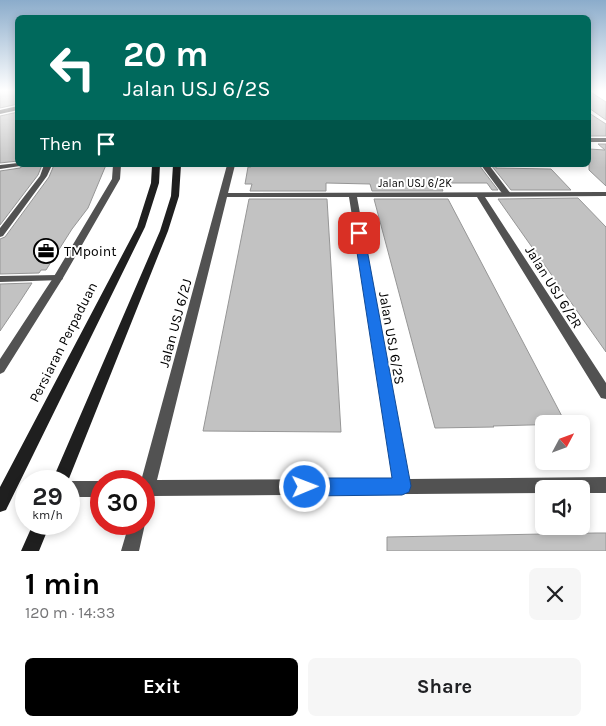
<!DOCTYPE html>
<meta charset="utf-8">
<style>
body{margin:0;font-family:Karla,sans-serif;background:#f6f6f6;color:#202124;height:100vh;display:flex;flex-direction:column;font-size:19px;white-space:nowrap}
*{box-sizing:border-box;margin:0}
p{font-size:16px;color:#757577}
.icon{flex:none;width:28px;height:28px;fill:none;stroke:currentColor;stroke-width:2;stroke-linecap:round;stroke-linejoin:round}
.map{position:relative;height:551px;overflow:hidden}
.details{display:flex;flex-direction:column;background:#fff;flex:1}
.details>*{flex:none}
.hud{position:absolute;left:15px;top:15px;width:576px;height:152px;border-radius:8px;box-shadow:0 2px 8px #0003;background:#00695c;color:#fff;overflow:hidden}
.needle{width:32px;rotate:49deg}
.tools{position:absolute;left:535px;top:415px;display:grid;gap:10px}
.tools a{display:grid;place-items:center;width:55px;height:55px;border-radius:8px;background:#fff;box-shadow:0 2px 8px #0003;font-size:25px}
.speed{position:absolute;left:15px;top:470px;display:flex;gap:10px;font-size:25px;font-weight:700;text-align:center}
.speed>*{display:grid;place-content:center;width:65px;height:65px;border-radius:50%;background:#fff;box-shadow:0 2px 8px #0003;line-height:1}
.speed small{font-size:12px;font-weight:400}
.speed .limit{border:8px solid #d22;background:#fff;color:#111}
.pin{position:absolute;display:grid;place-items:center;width:42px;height:42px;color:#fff;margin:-21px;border-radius:10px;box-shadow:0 2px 8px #0006}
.me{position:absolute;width:55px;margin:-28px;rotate:89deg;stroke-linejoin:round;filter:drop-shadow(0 0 4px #0008)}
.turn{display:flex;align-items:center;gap:18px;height:105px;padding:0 25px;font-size:22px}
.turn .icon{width:65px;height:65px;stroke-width:2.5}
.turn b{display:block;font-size:35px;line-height:42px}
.then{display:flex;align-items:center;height:48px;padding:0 25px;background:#0003;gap:10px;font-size:19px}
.round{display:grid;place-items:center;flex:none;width:52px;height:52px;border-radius:8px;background:#f6f6f6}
.headline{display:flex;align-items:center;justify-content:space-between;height:85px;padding:0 25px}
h1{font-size:30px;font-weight:700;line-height:38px;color:#000}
.button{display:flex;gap:10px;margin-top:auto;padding:10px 25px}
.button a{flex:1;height:58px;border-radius:8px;background:#000;color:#fff;font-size:20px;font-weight:700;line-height:58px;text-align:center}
.button a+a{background:#f6f6f6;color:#202124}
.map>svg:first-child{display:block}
.building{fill:#c2c2c2;stroke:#969696}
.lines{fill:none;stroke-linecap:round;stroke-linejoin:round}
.service{fill:#525252;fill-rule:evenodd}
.minor{fill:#525252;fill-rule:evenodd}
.secondary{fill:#1f1f1f;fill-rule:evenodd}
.route{fill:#1a73e8;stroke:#114b97}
.labels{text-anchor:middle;stroke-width:4;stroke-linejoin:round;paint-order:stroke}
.far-street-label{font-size:11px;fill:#000;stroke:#fff}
.poi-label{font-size:14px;fill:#000;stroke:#fff;text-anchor:start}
.street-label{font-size:14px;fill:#000;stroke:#fff}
</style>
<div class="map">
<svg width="606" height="551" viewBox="0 0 606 551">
<rect width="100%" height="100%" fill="#fff"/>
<path class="building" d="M0,90h18v14l-18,4z
M589,91l17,11v18l-17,-12z
M18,112v49l-18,2v-47z
M589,113l17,11v12h-17z
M598,144h8v42l-17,-16v-21l16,1z
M24,165h18l-4,10 -38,50v-54l20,-3z
M54,165h52l-18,43 -16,21 -26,41h-5l-2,3 -39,1v-35l5,-2 44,-60z
M251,165h228l19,25h-6l-5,-7h-48l4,8h-71l-2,-7 -44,-1v8h-76l2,-7h-7l3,-17h3z
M491,165h5v3l55,1 20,21h-60z
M578,198l28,29v125l-108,-153z
M249,199h78l14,233 -138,-1z
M374,199h74l118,225 -73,2 1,1 -59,1z
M32,283l-13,20 -19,28v-47z
M596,533h10v18h-219v-14z"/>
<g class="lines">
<path class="service" d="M18,106v4l-18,4v-4z
M18,163v2h4l-2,1 -20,3v-4z
M44,165h8l-5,11 -44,60 -3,1v-9l40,-52z
M481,165h8l22,29 -1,2h-6z
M58,275l5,3 -1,2 -62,2v-6z"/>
<path class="minor" d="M589,138h17v4h-17z
M113,165h8l-1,14 -57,99 -59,94 -4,2v-15l53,-81 59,-99z
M227,165h8l-7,28 378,-1v4l-121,1 121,186v16l-5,-1 -124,-201h-120l52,282 197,-2v16h-25v-4h-37v4l-391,3 -3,11 -6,2v-28h-3zM227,197h122l44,282 -236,1z
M69,481h32v16h-32z
M144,520l1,4 -6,27h-18l8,-27h15z"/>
<path class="secondary" d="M152,165h8l-1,18 -14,44 -139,283 -6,2v-25l137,-260 14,-44z
M173,165h8l-2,31 -11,35 -100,250h-16l108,-250 11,-35z
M33,524h17l-11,27h-18z"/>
</g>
<linearGradient id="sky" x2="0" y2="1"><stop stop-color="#8baccb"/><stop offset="0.54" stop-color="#fff"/><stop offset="1" stop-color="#fff" stop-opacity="0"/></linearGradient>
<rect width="606" height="168" fill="url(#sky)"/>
<path class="route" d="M359,230l5,3 47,253 -2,6 -7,3 -97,1 -6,-3 -3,-6 3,-6 6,-3h87l-38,-245z"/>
<defs>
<symbol id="office-ring" viewBox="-11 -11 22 22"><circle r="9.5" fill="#fff" stroke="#000" stroke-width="1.5"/><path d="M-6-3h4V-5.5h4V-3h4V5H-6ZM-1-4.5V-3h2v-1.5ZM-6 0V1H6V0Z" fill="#000"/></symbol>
</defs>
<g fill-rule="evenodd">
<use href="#office-ring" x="32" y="237" width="28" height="28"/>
</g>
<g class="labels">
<g class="far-street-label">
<text x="415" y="187">Jalan USJ 6/2K</text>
</g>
<g class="poi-label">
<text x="64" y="256">TMpoint</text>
</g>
<g class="street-label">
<text transform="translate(554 287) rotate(58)" y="5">Jalan USJ 6/2R</text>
<text transform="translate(175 323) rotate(-75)" y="5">Jalan USJ 6/2J</text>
<text transform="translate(392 338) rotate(80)" y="5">Jalan USJ 6/2S</text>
<text transform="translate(63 342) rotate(-63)" y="5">Persiaran Perpaduan</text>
</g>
</g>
</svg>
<div class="tools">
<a><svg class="needle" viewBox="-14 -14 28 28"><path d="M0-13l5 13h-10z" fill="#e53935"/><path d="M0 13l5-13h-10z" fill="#757577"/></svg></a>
<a><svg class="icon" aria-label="sound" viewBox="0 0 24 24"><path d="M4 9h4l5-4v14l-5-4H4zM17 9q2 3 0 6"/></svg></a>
</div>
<div class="speed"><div>29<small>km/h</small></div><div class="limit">30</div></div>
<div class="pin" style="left:359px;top:233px;background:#d93025"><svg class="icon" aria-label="arrive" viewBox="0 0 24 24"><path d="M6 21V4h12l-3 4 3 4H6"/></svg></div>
<svg class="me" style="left:305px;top:487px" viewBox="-20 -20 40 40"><circle r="17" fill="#1a73e8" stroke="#fff" stroke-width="3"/><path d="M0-11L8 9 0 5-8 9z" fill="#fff"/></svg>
<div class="hud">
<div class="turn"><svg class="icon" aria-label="left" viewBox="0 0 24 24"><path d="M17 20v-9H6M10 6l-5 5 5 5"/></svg><div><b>20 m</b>Jalan USJ 6/2S</div></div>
<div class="then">Then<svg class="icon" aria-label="arrive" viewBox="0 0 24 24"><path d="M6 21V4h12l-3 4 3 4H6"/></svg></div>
</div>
</div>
<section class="details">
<div class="headline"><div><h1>1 min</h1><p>120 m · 14:33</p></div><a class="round"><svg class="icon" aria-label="close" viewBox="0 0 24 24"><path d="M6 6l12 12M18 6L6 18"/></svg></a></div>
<div class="button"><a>Exit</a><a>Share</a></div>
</section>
